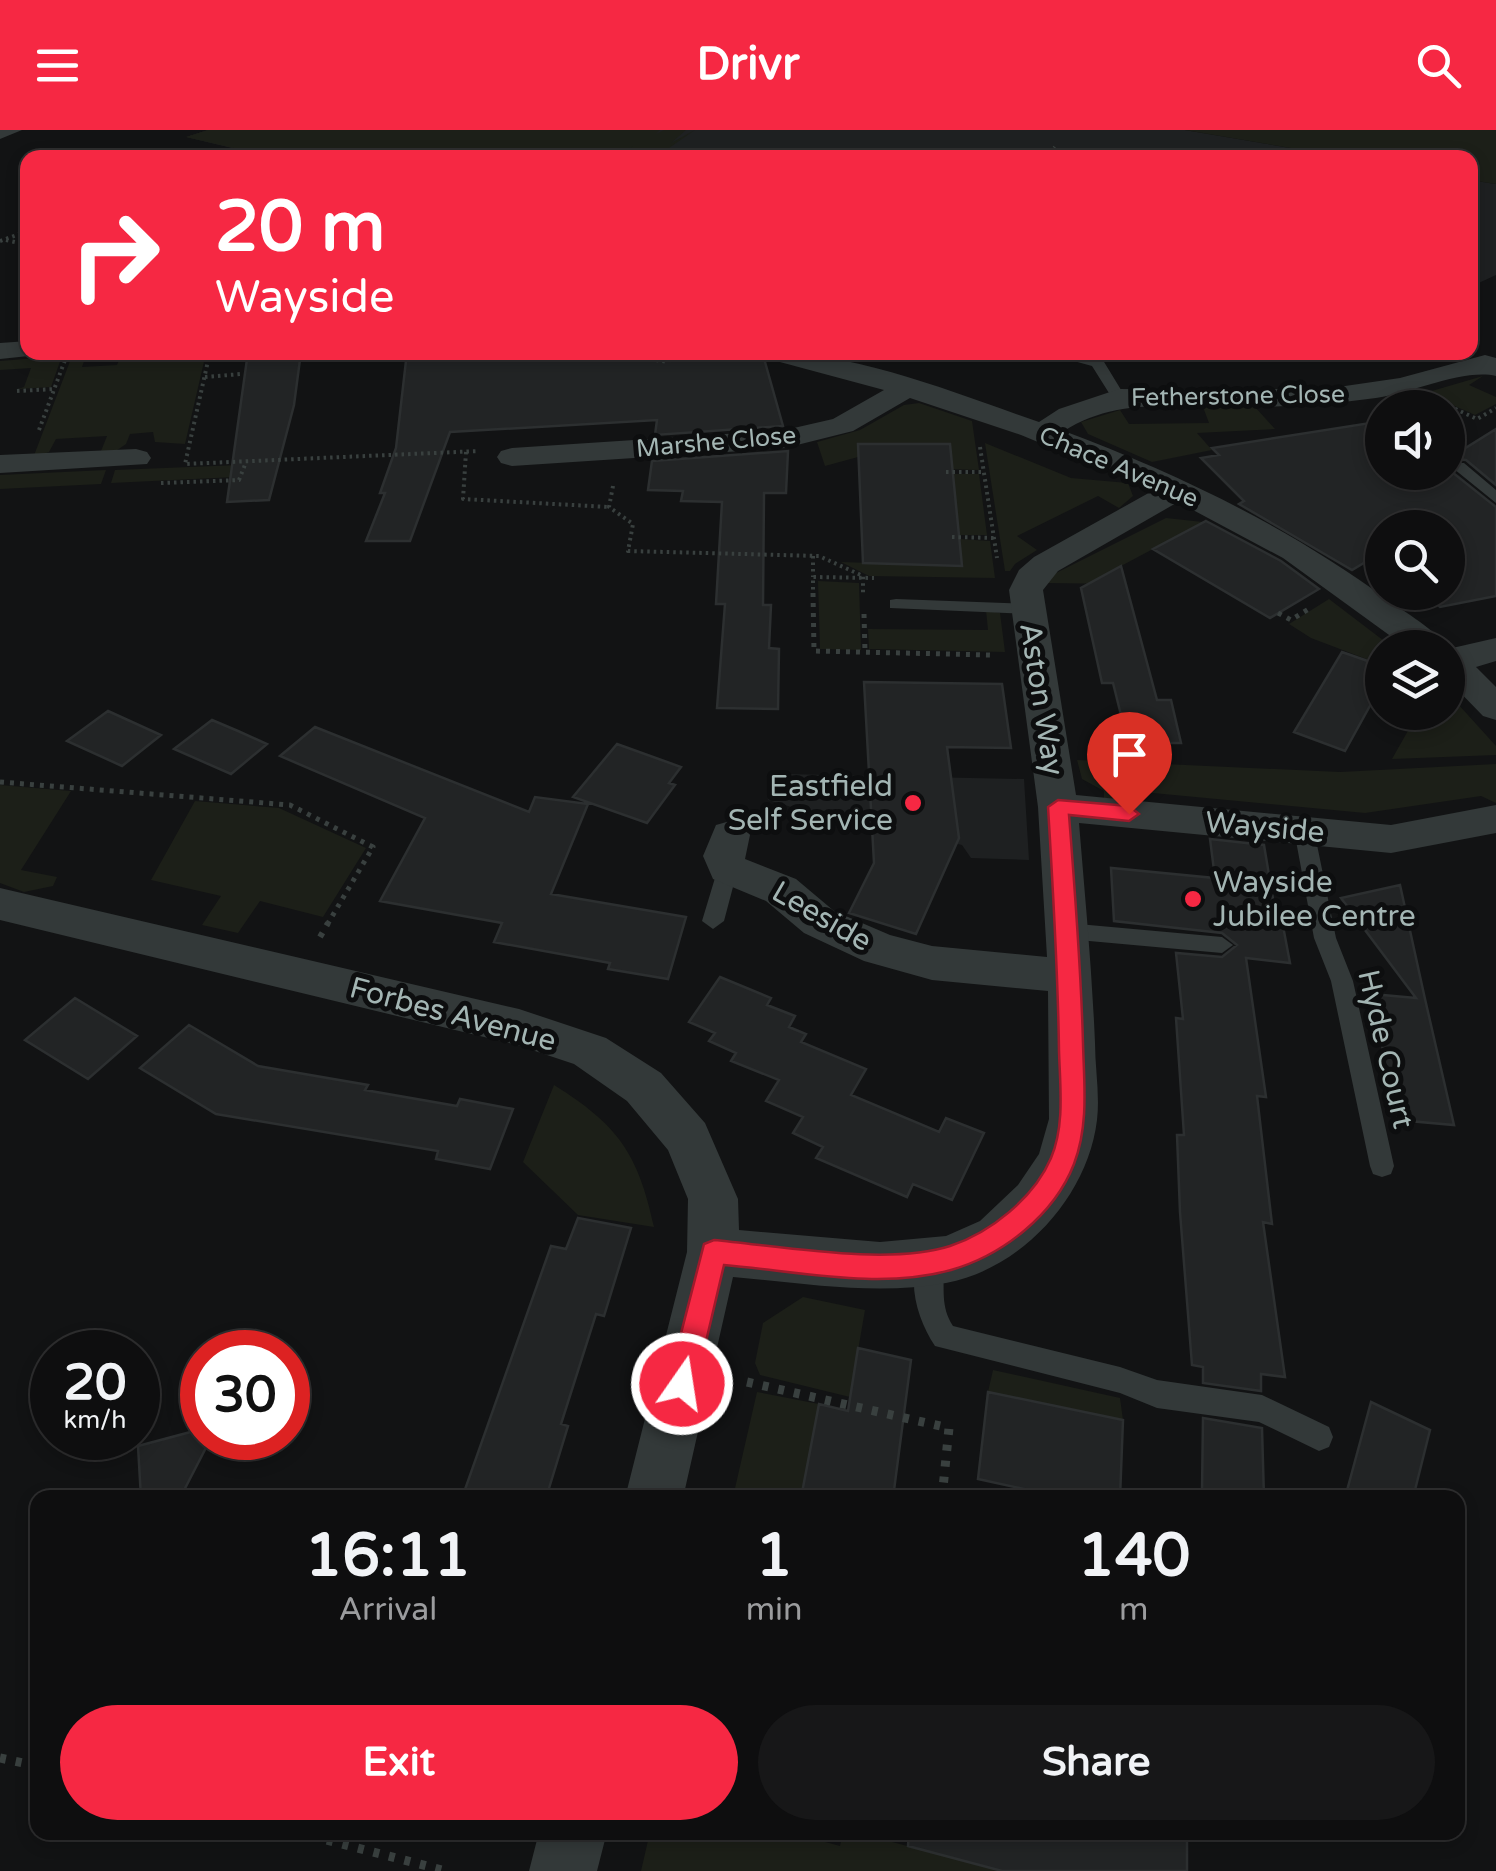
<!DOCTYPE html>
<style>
body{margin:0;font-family:"Varela Round",sans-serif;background:#171718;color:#f1f3f6;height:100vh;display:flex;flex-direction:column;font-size:38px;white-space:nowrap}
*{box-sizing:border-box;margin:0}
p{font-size:32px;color:#9b9c9e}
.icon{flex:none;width:55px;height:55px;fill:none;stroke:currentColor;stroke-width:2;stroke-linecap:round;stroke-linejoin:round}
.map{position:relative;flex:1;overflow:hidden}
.side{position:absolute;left:30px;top:1360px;width:1435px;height:350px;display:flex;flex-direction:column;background:#0e0e0f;border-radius:20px;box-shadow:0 5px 15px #0003,0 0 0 2px #2e2e2f}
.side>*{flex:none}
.hud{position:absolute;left:20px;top:20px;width:1458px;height:210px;border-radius:20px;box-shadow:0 5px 15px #0003,0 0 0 2px #2e2e2f;background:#f62843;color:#fff;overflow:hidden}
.controls{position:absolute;left:1365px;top:260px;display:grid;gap:20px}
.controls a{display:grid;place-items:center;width:100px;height:100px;border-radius:50%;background:#0e0e0f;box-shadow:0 5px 15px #0003,0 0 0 2px #2e2e2f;font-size:50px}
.speed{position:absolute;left:30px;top:1200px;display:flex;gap:20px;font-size:50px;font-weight:700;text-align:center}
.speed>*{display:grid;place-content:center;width:130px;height:130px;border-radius:50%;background:#0e0e0f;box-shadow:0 5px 15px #0003,0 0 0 2px #2e2e2f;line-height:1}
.speed small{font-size:25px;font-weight:400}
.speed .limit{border:15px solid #d22;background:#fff;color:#111}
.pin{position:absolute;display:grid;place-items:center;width:85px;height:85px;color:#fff;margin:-102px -42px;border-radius:50% 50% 50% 0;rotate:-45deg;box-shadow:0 0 10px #0007}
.pin .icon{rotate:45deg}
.me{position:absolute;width:110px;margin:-55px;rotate:13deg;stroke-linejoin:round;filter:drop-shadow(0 0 8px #0008)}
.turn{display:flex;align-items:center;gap:35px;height:210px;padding:0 30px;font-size:45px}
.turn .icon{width:130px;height:130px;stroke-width:2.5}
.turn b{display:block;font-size:70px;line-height:85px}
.eta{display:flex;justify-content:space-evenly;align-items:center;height:170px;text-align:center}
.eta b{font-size:60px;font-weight:700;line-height:70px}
.primary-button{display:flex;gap:20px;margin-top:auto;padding:20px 30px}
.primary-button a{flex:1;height:115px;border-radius:60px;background:#f62843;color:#fff;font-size:40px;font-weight:700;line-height:115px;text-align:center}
.primary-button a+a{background:#171718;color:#f1f3f6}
header{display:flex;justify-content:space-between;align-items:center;height:130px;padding:0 30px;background:#f62843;color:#fff;font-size:45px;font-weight:700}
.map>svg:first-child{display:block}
.built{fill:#1e2021}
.green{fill:#1c1f18}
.building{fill:#222425;stroke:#2c2f30;stroke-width:2.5}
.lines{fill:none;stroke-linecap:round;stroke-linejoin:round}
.path-far3{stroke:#39403f;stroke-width:4;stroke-dasharray:2.5 4;stroke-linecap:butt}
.path-far2{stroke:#39403f;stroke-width:5;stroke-dasharray:4 6;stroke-linecap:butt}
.path-far1{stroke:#39403f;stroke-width:6;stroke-dasharray:5 8;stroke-linecap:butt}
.path{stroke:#39403f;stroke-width:9;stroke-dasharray:6 10;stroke-linecap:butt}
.service{fill:#333939;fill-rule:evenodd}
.minor{fill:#333939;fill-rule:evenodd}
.route{fill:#f62843;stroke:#a01a2c;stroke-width:2.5}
.poi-dot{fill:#f62843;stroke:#0d0e0f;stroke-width:4}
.labels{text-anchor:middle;stroke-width:10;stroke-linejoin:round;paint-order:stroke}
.far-street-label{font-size:25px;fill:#a3b5b3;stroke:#0d0e0f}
.street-label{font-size:30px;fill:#a3b5b3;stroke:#0d0e0f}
.poi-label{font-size:30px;fill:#a3b5b3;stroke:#0d0e0f;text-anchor:end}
</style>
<header><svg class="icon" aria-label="menu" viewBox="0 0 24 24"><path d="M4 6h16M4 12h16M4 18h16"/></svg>Drivr<svg class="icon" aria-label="search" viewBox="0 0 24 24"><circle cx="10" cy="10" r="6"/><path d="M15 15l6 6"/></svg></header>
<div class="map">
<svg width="1496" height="1741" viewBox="0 0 1496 1741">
<rect width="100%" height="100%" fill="#121314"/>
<path class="built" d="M208,0h977l158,27 -1069,1 -88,-21z
M1470,50l26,4v91l-26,12z
M782,644l242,5 5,81 -58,-2 -9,-13 -70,-17h-31l-93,-28z"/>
<path class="green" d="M208,0h452l-4,4 8,-4h22l-15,13 24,-13 -39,27h-41l18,-11 -21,11h-19l14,-7 -19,8h-335l6,-4 -73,-17z
M1185,0h311v54l-26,-4v-22l-127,-1z
M122,223h36l-1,8 32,-2 3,-6h14l-21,91 -30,-2 -2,-10 -23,2 -4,10 -13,9 -12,-2 6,-15 -51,3 -7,13 -16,6 39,-102h14l-4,11 35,-2z
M62,226l-11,31 -33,2 6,-2 7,-19 -31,2v-9z
M1483,246l-14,9 27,12v7l-21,11 -50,-22z
M919,273l53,18 7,49 -33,-1 7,-2 -3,-22 -92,-1v13l-33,9 -8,-24 43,-12 44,-25z
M1203,277h52l20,22 -78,4 15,17 -60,12 -64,-28 -7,-12 39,-12 9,14 80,-1z
M985,313l86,35 57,5 5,13 -14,12 -21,-12 -81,40 20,14 -22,14 -5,7h-5z
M239,335l-3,12 -125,6 4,-13z
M106,340l-5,14 -101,5v-14z
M951,344h28l8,61h-35z
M1166,388l37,4 39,22 -57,-12 -64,34v18l-76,-1 1,-5z
M960,409l30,2 5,37 -126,-2 -28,-14 121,4z
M818,451l41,2 2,67 -41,-1z
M1329,469l63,48 -10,1v17l-71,-27 -22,-14z
M986,480l14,3 5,39 -136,-3 -1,-20 120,1z
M1448,563l48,53v9l-104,4 26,-46 30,-1z
M1077,630l263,12 156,-8v39l-15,-7 -116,17 -233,-22 -15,11 -13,-1v-10l-22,-12z
M0,655l71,6 -50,79 36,7 -4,9 -29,6 -24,-9z
M195,671l84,7 87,40 -43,69 -63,-16 -22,32 -36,-8 19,-29 -70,-16z
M554,955c64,40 84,68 100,142l-76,-12 -55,-53z
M803,1167l62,13 -15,87 -90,-22 -5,-12 8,-40z
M993,1240l127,28 3,22 -135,-28z
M757,1262l62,12 -18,93h-68z
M650,1702l142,1 48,13 3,-13h15l144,38h-361z"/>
<path class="building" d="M248,222h53l-7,53 -25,95 -42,2z
M407,222h351l7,10 18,64 -128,9 2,-15 -207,12 -40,109h-44l19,-48h-5l16,-45z
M1370,293l12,12v37l40,3 26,-3v-13l48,-30v56l-30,-25 -12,-1 -4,4 2,9 44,35v89l-56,11 -15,-15h23v-64h-66v24l-30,18 -113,-66 5,-3 -43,-43 18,-3 -7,-7z
M858,314h92l12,122 -99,-3z
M788,321l-2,42h-22l-1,112h8l-2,43 10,1 -1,60 -61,-1 8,-104h-9l6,-102 -41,-1 2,-10 -35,-1 4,-29z
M1206,391l75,40 38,28 -49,29 -117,-69z
M1121,436l36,134h14l10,43h-53l-15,-60h-11l-21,-95z
M1342,522l40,14v18l-37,67 -51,-19z
M864,552l138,2 9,64 -64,-1 12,91 -43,96 -67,-21 25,-50z
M108,581l53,24 -39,31 -55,-25z
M212,590l26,11 29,13 -36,30 -57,-25z
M315,597l214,85 6,-15 53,7 -37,90 135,23 -18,62 -60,-10 2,-6 -116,-21 8,-19 -122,-22 45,-83 -145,-62z
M617,614l64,23 -12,16 6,2 -28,38 -74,-26z
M1210,709l54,6 11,66 5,-1 10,53 -44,-5 20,139 -9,-1 15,128 -9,-2 22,155 -24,-3v17l-58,-8v-16l-11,-2 -12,-153 -3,-77h7l-8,-117 7,1 -7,-66 46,4 15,-12 -15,-12 -108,-12 -3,-53 104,10z
M1400,755l25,114 29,126 -56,-5 -27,-126 45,4 -75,-100z
M720,847l51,21 -4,7 28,11 -6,11 17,7 -5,8 65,27 -15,26 88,37 7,-14 38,15 -32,67 -39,-16 -6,13 -91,-39 7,-11 -30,-14 10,-16 -37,-16 13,-21 -48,-19 5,-8 -27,-12 6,-8 -26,-11z
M75,868l62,38 -49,43 -63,-39z
M189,895l69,41 110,19 -3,5 92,16 3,-7 53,10 -23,60 -54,-10 2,-8 -222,-37 -76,-46z
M578,1088l53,10 -27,88 -8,-2 -35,110 7,2 -22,72h-84l89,-252 15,3z
M858,1218l53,12 -18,138h-92l18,-94 29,7z
M988,1262l135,28 -3,78h-97l1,-9 -46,-10z
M1371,1272l59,28 -17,68h-68z
M1203,1288l59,10 2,70h-30l-32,-7z
M202,1299v9h9l-31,60h-39l-3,-52z
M909,1702h278v39h-185l-94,-25z"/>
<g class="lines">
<path class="path-far3" d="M1046,28l9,-11
M6,110l22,5
M0,111l28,-10
M210,222l-25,112 294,-13
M656,230l12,2 6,-10
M205,247l36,-3
M17,261l38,-2
M1449,276l28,13 19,-11
M39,300l29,-78
M980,317l17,111
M466,322l-3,47 146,8
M946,342h38
M161,353l78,-3 7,-18
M613,356l-4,21 24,17 -5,27 191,5 44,20v20
M952,407l42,1
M813,426v21
M813,466v-19l61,1"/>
<path class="path-far2" d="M813,463l1,58 177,4
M1278,483l13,7 21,-13
M864,484l1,38
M0,652l290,23 83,42 -46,78"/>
<path class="path-far1" d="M320,807l8,-14"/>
<path class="path" d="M747,1252l202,46 -7,70
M0,1628l38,8
M296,1702l150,39"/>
<path class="service" d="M1041,222l46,4 -2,-4h13l28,46 -12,3 -22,-35z
M1454,333h10l32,27v13l-42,-34z
M896,469l132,5 9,5 -9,5 -138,-6v-8z
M1304,693l10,7 22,108 17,43 41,185 -3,8 -9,3 -9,-3 -3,-8 -39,-185 -17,-43 -20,-108z
M728,731l10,7 -14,53 -11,8 -11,-8 16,-53z
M1067,793l155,14 11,8 -11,8 -155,-14 -11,-8z
M929,1119l9,4c12,25 -2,47 15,73l167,41 37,13 105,15 67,32 4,10 -4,10 -10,4 -60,-29 -102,-14 -37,-15 -185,-47c-17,-26 -29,-63 -15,-93z"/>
<path class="minor" d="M0,0h22l-22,9z
M28,211v11l10,3 -38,4v-16z
M762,222c95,0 187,39 277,70l20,-13 60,-20 130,1 96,-4 55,-8 85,-23 11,3v18c-31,-8 -85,17 -120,22 -43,6 -88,9 -131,9 -62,1 -127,-11 -181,24 115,43 224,96 324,169 19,14 46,28 59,48h-40l-124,-90 -105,-56 -120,69 -15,19 33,205 315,30 105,-20v28l-105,20 -312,-30c6,73 13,147 16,220 0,25 5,52 2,77 -9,76 -75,149 -151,163 -70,13 -142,0 -213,-6l-50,221h-58l62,-246 1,-53 -20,-49 -41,-49 -53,-37 -57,-19 -517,-125v-32l519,121 87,29 55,35 44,50 33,76 1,31 141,12 66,-6 34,-15 38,-36 21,-31 10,-35 -1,-128 -116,-11 -68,-19 -60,-28 -38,-32 -53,-22 -10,-23 13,-31 14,-4 14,4 6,10 -5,24 51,20 38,32 56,24 42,11 115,11 -9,-150 -29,-217 10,-20 15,-13 120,-67 -133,-55 -111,-37 -57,33 -68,17 -273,18 -11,-3 -4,-6 4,-6 11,-3 273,-18 48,-11 51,-29 -119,-32z
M136,319l11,3 4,6 -4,6 -147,9v-18z
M1496,508v23l-20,6 20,20v33l-13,-4 -35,-36v-31z
M539,1702h68l-10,39h-68z"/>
</g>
<path class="route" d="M1058,670l71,6 10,8 -10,7 -60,-6c6,76 12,152 14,228 1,40 6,82 -9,121 -20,51 -71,91 -123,106 -71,20 -155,1 -227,-5l-28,119 -4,9 -10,4 -10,-4 -4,-9 36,-140 10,-4c66,6 174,26 236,6 40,-13 84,-48 101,-88 14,-33 9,-72 8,-107 -1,-81 -6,-163 -11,-244z"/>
<g class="poi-dot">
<circle cx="913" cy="673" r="10"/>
<circle cx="1193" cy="769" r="10"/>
</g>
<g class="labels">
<g class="far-street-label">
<text transform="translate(1238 265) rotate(-1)" y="9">Fetherstone Close</text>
<text transform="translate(716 311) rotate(-5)" y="9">Marshe Close</text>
<text transform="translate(1119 336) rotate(23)" y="9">Chace Avenue</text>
</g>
<g class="street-label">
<text transform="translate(1042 569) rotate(81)" y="10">Aston Way</text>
<text transform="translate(1265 697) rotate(5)" y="10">Wayside</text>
<text transform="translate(822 786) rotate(30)" y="10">Leeside</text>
<text transform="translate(453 884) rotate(15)" y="10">Forbes Avenue</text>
<text transform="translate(1386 919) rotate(77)" y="10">Hyde Court</text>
</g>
<g class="poi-label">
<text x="893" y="666">Eastfield<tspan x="893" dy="34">Self Service</tspan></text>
<text x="1213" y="762" text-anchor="start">Wayside<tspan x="1213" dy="34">Jubilee Centre</tspan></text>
</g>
</g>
</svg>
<div class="controls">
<a><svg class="icon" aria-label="sound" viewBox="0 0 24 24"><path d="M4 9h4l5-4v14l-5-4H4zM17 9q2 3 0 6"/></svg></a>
<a><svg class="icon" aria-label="search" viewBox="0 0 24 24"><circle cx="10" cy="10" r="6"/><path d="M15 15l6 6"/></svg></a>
<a><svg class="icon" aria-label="layers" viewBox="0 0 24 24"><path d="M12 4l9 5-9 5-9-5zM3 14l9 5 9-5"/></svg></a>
</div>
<div class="speed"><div>20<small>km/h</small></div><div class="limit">30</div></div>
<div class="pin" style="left:1129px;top:684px;background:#d93025"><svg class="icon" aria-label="arrive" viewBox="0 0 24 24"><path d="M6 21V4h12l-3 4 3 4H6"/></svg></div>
<svg class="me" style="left:682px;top:1254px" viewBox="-20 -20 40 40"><circle r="17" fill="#f62843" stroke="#fff" stroke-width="3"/><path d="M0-11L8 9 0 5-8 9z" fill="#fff"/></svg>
<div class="hud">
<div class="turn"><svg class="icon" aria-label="right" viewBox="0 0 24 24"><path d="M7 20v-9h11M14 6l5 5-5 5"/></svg><div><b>20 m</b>Wayside</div></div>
</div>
<section class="side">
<div class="eta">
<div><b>16:11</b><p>Arrival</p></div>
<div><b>1</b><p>min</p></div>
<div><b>140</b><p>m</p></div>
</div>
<div class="primary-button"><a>Exit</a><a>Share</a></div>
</section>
</div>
